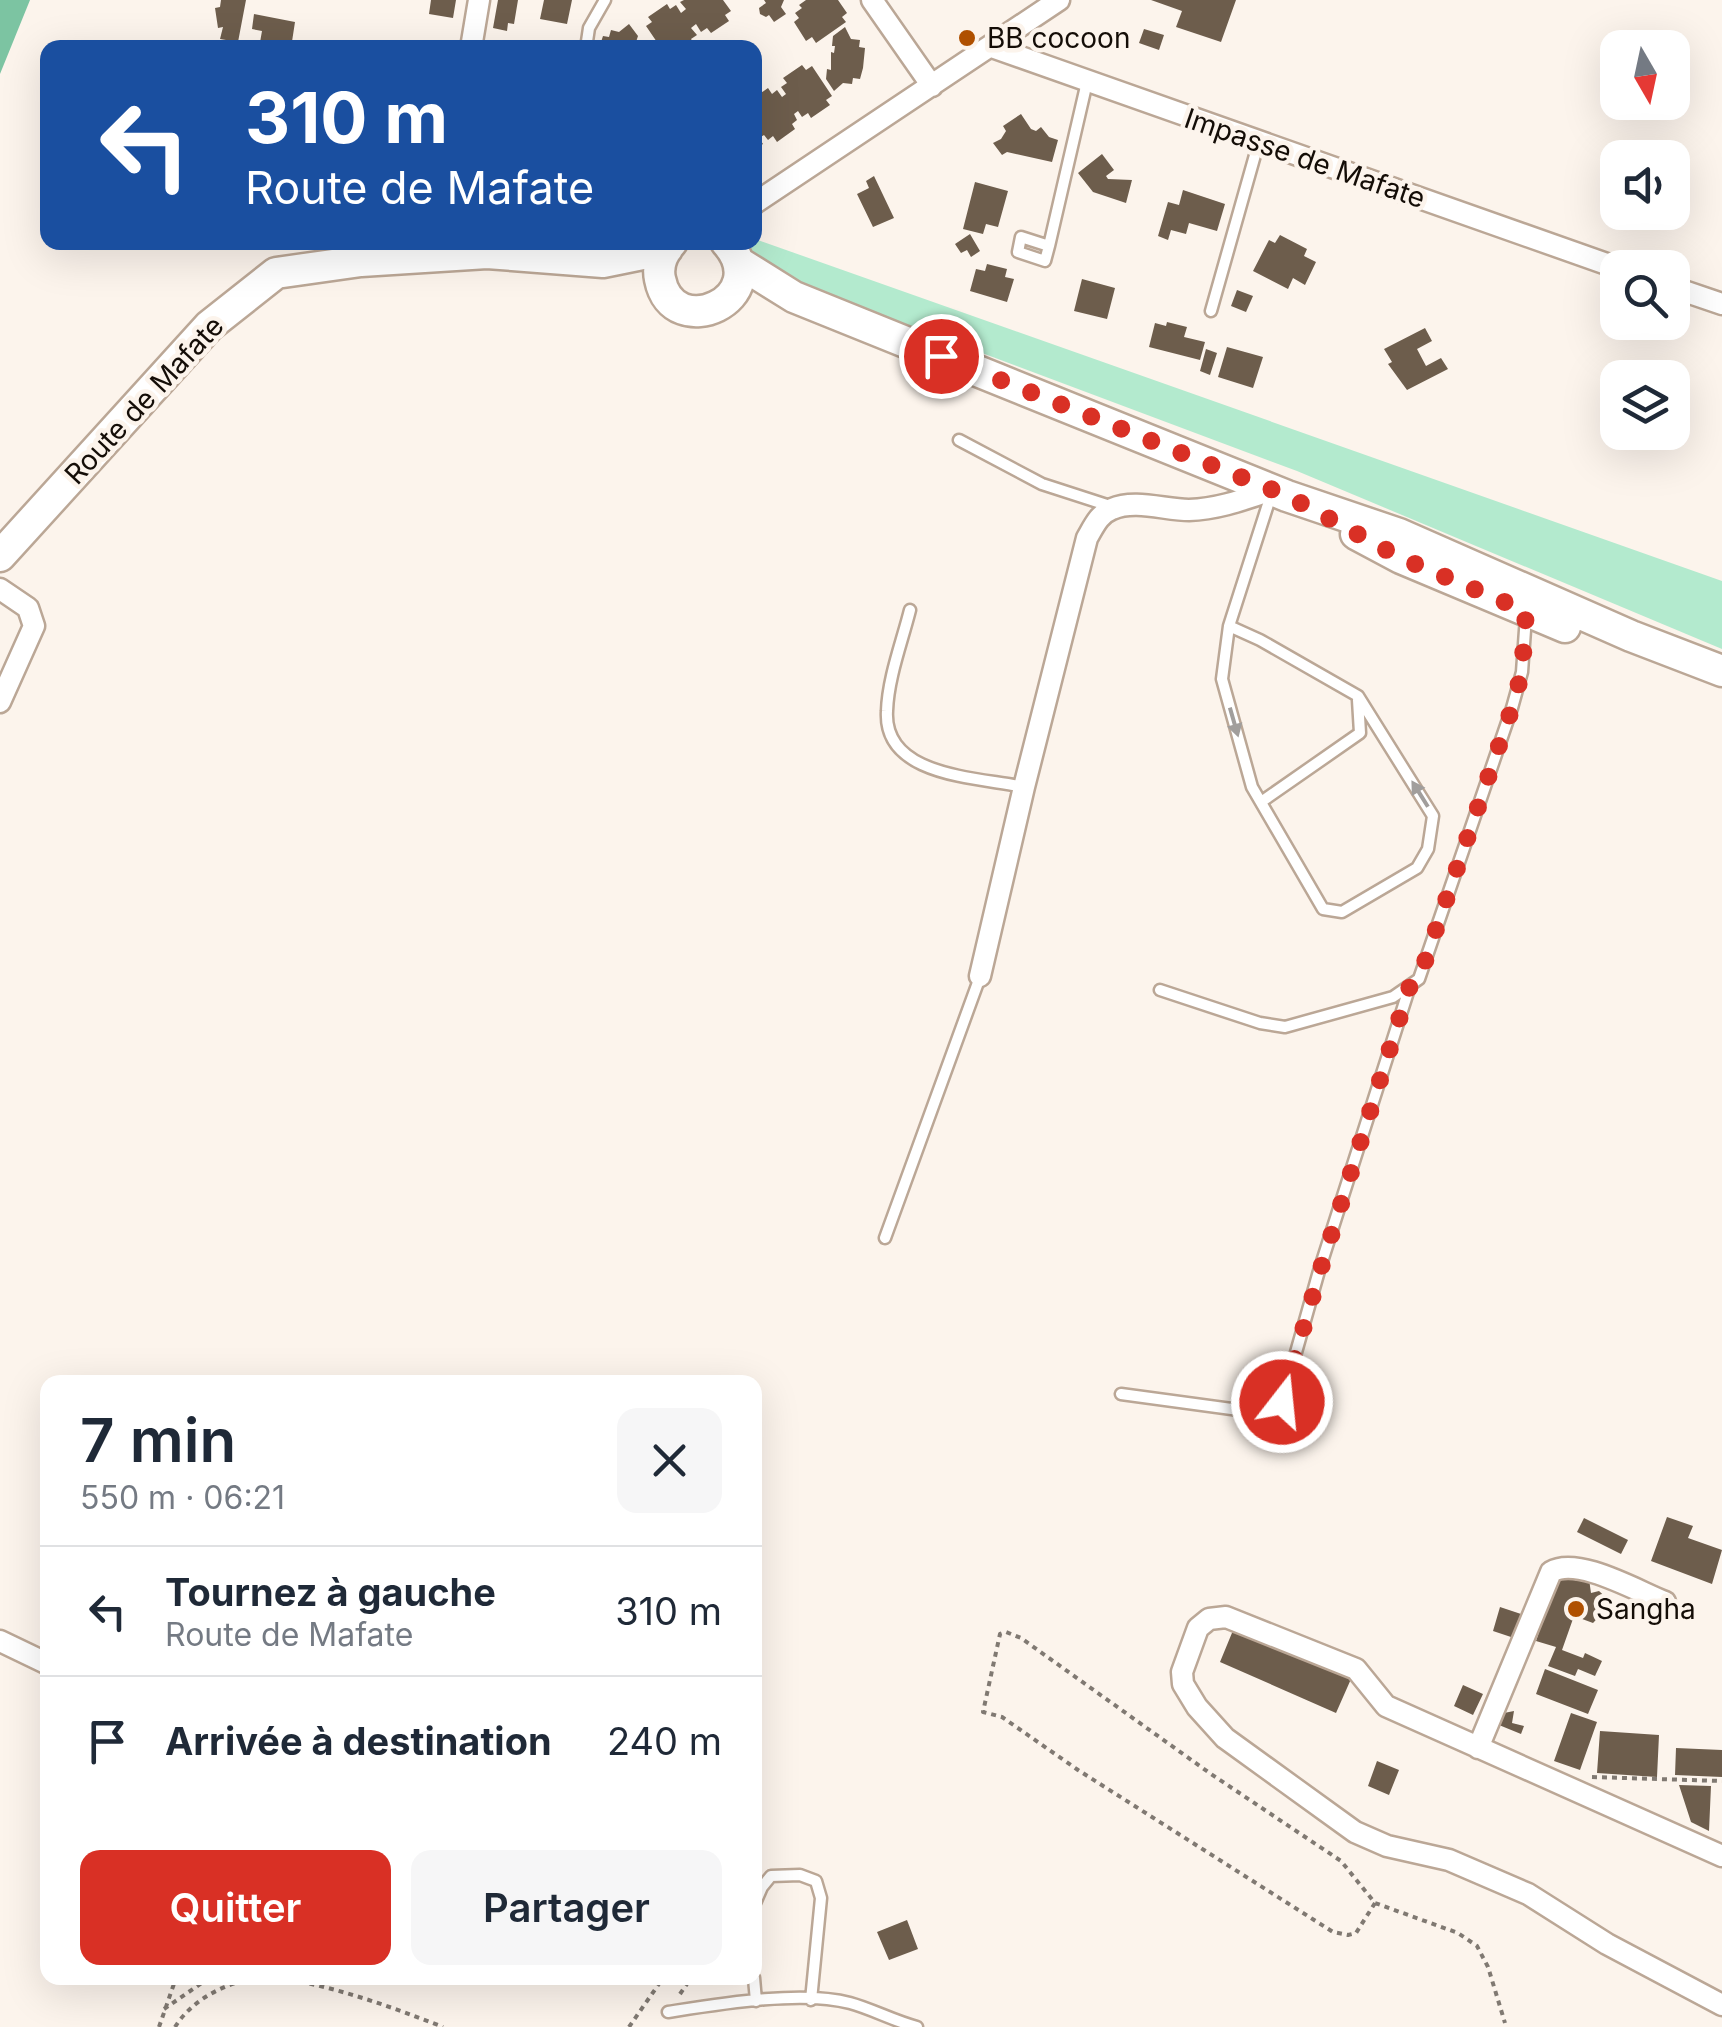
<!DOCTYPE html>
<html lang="fr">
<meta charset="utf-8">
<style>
body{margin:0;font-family:Inter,sans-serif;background:#f6f6f7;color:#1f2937;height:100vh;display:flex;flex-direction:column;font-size:38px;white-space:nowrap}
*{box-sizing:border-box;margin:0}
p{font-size:32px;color:#747a83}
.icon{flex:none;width:55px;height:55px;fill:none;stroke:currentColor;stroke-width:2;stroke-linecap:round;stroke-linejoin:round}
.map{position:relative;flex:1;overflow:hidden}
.drawer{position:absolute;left:40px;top:1375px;width:722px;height:610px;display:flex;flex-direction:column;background:#fff;border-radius:20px;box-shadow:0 10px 40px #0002}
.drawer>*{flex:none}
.banner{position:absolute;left:40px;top:40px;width:722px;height:210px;border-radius:20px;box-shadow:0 10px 40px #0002;background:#1a4fa0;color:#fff;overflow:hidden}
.needle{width:65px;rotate:171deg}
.controls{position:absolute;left:1600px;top:30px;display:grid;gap:20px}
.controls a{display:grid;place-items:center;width:90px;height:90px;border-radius:20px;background:#fff;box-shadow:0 10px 40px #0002;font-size:50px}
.pin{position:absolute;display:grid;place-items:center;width:85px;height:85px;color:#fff;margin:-42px;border:5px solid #fff;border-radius:50%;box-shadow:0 2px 10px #0007}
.me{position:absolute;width:110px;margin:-55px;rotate:16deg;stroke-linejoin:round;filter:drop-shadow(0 0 8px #0008)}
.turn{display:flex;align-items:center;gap:35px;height:210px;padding:0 40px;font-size:45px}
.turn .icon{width:130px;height:130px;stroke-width:2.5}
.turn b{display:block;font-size:70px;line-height:85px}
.round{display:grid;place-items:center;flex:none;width:105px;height:105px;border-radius:20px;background:#f6f6f7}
.headline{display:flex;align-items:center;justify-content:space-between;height:170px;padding:0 40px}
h1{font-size:60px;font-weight:600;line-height:75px}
.button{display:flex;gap:20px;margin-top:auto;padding:20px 40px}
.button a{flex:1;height:115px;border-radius:20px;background:#d93025;color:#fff;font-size:40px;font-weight:600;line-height:115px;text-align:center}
.button a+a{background:#f6f6f7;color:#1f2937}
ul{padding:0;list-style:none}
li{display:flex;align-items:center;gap:30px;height:130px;padding:0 40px;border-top:2px solid #e0e1e3}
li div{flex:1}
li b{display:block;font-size:38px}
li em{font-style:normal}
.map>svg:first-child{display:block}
.green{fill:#b3eace}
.forest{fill:#7cc4a2}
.building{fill:#6d5d4c}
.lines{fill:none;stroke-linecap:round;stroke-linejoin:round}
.lane-casing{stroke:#bba796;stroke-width:15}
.street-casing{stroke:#bba796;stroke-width:25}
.secondary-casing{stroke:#bba796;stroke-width:35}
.path{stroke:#807972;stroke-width:4;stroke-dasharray:5 5;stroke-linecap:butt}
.lane{stroke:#fff;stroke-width:10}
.street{stroke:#fff;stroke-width:20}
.secondary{stroke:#fff;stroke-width:30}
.oneway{fill:#a19e9c}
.route{stroke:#d93025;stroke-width:18;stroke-dasharray:0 32.4}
.poi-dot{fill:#af5000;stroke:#fcf4ec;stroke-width:4}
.labels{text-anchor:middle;stroke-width:9;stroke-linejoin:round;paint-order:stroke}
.poi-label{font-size:28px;fill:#140d07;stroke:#fcf4ec;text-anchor:start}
.street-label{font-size:28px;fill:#140d07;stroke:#fcf4ec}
</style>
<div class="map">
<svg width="1722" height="2027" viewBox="0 0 1722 2027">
<rect width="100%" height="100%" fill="#fcf4ec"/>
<path class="green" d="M755,239l967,342v68l-425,-178 -520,-195 -29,-22 -7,-11 14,-1z"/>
<path class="forest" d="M0,0h30l-30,74z"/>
<path class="building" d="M221,0h25l-8,42 -18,-3 3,-12 -5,1 -3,-20 5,-1z
M431,0h25l-3,18 -24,-4z
M498,0h20l-4,24 -6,-1 -1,8 -14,-3z
M544,0h28l-5,24 -27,-5z
M684,0h39l8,11 -6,4 4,6 -18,12 -4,-5 -6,4 -5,-8 -5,4 6,7 -6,4 4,6 -5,3h-29l-15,-22 6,-4 -4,-5 19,-13 3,5 6,-4 5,8 5,-4 -6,-7z
M764,0h20l-3,7 5,7 -12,8 -5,-7 -3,2 -6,-3 -1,-6 7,-5z
M806,0h32l9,13 -5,4 4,5 -30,21 -4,-6 -6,4 -12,-19 5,-4 -4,-5 7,-5 -3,-3z
M1151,0h85l-15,42 -45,-15 6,-16z
M254,14l41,8 -4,26h-32l3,-17 -10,-2z
M629,24l9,12 -2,6 -9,1 -1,5h-27l4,-12 6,1 2,-7 8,2z
M845,27l6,12 9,1 -1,7 6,1 -2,20 -3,11 -7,-1 -1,6 -9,-1 -9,8 -8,-12 1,-10 4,1v-18l3,1 1,-7h-3l1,-10z
M1144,29l20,6 -5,15 -20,-7z
M802,65l4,5 6,-4 20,30 -6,4 4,5 -19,13 -3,-5 -6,4 -4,-6 -4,3 3,6 -5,4 3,5 -18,13 -4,-6 -5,4 -4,-5 -5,3 4,6 -5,3 3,6 -6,4v-60l13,-9 4,6 5,-4 5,7 4,-3 -5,-7 6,-4 -4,-5z
M1021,114l10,15 5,2 5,-4 8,10 9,3 -6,22 -45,-10 -5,3 -9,-12 8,-4 5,-8 -3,-5z
M1102,154l12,16 -8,6 2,3 24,1 -6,23 -33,-11 -15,-19z
M874,176l20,42 -21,9 -16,-33 12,-6 -3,-7z
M975,182l33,9 -10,36 -12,-3 -3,10 -20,-5z
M1183,190l42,14 -8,27 -28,-8 -3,11 -15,-4 -3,10 -10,-4 10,-34 11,3z
M970,234l10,17 -9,6 -4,-7 -6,3 -6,-9z
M1280,235l27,14 -3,7 12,6 -11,23 -12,-7 -5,11 -35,-18 16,-31 6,3z
M987,264l20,5 -2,8 9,2 -7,23 -37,-11 6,-22 9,2z
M1082,279l33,9 -8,31 -33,-8z
M1237,290l16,6 -7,16 -15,-6z
M1167,322l20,5 -3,10 21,5 -5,18 -51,-13 6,-24 11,3z
M1425,328l7,13 -15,8 9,17 15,-8 7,11 -41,21 -19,-26 4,-2 -8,-13z
M1227,347l36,10 -10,31 -35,-11z
M1206,349l11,4 -7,22 -10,-4z
M1667,1517l26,9 -5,12 34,12 -10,34 -61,-23z
M1584,1518l44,22 -7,14 -44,-22z
M1565,1576l12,5 12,-2 2,14 8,-2 13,12 -19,20 -19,-7 -12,34 21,8 2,-5 17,8 -7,15 -17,-7 -3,7 -27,-10 8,-19 -20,-6 18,-54z
M1500,1607l21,7 -7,24 -21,-7z
M1234,1628l117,51 -15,34 -116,-51z
M1545,1669l53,21 -10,24 -52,-20z
M1463,1685l20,9 -10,21 -19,-9z
M1514,1711l-2,12 12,3 -3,8 -22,-9 5,-12z
M1571,1713l26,9 -17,48 -26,-9z
M1600,1731l59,4 -2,42 -60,-4z
M1676,1748l46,2v27l-47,-2z
M1377,1761l22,9 -10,25 -21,-9z
M1679,1785l32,1 -2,45 -18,-9z
M907,1920l11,29 -29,11 -12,-28z"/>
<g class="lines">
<defs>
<path id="lane" d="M586,48l3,-20 16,-28
M1049,246l-28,-9 -3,15 27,9 4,-15 38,-164
M1211,311l48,-170
M959,440l83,44 71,23
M910,610c-8,32 -22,68 -23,101 -4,66 90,66 137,76
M1229,626l31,14 98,56 75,120 -5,33 -11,19 -75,44 -19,-3 -71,-122 -30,-108 7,-53 42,-131
M1261,802l99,-69 -2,-33
M1160,990l100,33 25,4 108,-30 26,-18 93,-271 10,-36 4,-56
M885,1238l95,-261
M1121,1394l140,19 12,-3 9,-8 37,-131 90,-282
M755,1903l7,-16 9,-11 29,-1 16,6 5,17 -10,102
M754,1978l2,23
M668,2012c51,-8 133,-22 182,-9 22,6 44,18 67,24"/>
<path id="street" d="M872,0l60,86
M992,47l626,221
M471,48l8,-48
M755,203l304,-203
M1672,287l50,17
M0,589l28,19 6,18 -34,76
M980,976l44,-189 63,-249c7,-12 12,-24 25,-29 23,-10 53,1 77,1 30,-1 56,-11 83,-20
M0,1641l48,23
M1478,1748l73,-176c26,-16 86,19 114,30
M1722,1856l-336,-150 -30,-37 -130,-52 -17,2 -11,9 -16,44 1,12 14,23 28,31 130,94 32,14 62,14 79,34 79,50 115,61"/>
<path id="secondary" d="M672,242c-9,10 -15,23 -12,37 13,66 116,19 66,-37
M738,262l56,35 493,199 112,38 232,102 91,35
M1356,534l45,24 164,69
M0,556l209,-230 67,-53 85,-12 126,-8 116,9 64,-13"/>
</defs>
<use href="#lane" class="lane-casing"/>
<use href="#street" class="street-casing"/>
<use href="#secondary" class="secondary-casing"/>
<path class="path" d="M1592,1777l130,4
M1375,1903l-19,30 -8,2 -15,-3 -255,-162 -76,-53 -19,-5 17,-78 6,-2 15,6 190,136 130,87 34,42 83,30 19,13 11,21 17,56
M280,1978c57,9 109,28 163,49
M680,1994l11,-16
M164,2009l45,-31
M159,2027l17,-49
M175,2027c17,-27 47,-42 78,-49
M629,2027l34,-49"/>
<use href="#lane" class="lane"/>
<use href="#street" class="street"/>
<use href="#secondary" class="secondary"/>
</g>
<defs><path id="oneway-solid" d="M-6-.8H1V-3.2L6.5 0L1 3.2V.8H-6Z" transform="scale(2.5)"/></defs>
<g class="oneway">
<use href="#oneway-solid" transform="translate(1234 722) rotate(74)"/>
<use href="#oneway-solid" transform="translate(1420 794) rotate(-122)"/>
</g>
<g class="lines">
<path class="route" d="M941,356l347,140 113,62 125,53 -4,61 -10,36 -93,271 -10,9 -89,283 -38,131"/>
</g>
<g class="poi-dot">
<circle cx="967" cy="38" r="10"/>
<circle cx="1576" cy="1609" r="10"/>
</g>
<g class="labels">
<g class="poi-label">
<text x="987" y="48">BB cocoon</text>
<text x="1596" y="1619">Sangha</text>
</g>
<g class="street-label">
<text transform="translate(1305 158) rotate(19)" y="10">Impasse de Mafate</text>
<text transform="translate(144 400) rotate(-47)" y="10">Route de Mafate</text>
</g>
</g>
</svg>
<div class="controls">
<a><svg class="needle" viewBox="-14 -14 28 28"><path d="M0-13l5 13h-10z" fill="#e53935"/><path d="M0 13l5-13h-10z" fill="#747a83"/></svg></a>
<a><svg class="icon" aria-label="sound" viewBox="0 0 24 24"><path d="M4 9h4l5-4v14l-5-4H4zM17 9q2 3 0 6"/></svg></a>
<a><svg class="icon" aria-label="search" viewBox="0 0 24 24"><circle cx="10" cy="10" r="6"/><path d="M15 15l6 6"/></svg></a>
<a><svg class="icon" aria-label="layers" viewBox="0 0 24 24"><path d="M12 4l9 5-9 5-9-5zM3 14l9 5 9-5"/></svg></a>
</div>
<div class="pin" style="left:941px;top:356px;background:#d93025"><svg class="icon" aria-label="arrive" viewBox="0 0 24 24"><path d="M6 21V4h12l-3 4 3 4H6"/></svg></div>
<svg class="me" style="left:1282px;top:1402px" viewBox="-20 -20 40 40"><circle r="17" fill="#d93025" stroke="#fff" stroke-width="3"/><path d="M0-11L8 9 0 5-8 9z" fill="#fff"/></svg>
<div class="banner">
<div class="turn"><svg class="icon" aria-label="left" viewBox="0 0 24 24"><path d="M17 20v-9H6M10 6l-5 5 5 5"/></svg><div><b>310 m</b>Route de Mafate</div></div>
</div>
<section class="drawer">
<div class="headline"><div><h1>7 min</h1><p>550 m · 06:21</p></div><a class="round"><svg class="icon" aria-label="close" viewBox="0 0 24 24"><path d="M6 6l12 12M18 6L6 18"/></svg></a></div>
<ul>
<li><svg class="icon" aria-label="left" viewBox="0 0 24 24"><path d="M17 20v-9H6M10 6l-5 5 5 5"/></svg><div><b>Tournez à gauche</b><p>Route de Mafate</p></div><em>310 m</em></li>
<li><svg class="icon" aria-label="arrive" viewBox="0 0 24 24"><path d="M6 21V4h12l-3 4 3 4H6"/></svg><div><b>Arrivée à destination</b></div><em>240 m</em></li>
</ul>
<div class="button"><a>Quitter</a><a>Partager</a></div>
</section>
</div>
